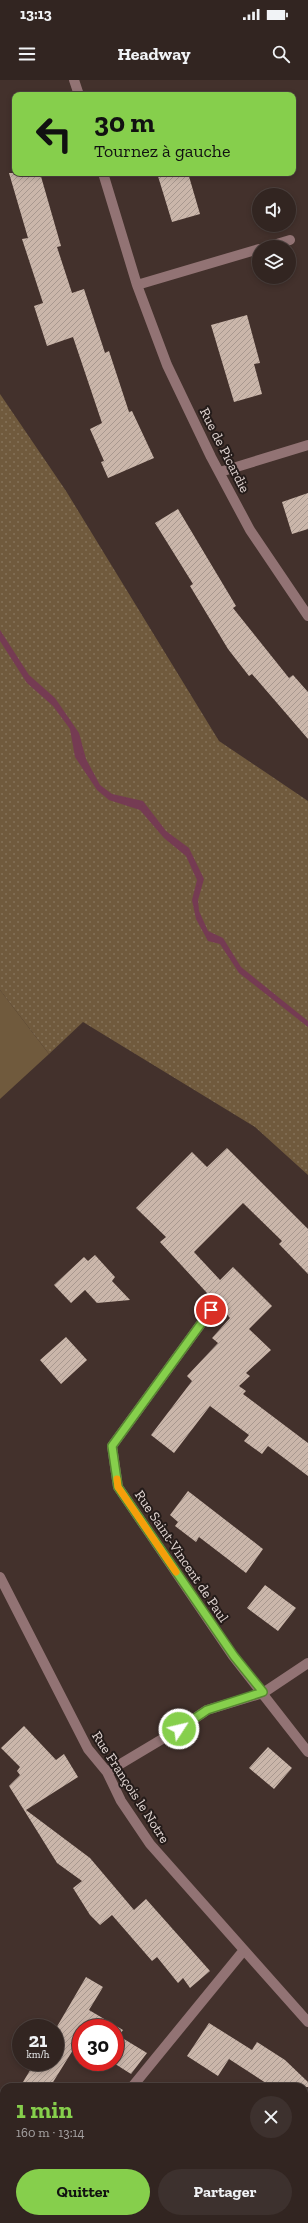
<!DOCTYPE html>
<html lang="fr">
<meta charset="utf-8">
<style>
body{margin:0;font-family:"Zilla Slab",serif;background:#3d312e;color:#f1f3f6;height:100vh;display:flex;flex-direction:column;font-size:15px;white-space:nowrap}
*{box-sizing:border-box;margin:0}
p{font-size:13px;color:#a8a5a5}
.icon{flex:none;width:22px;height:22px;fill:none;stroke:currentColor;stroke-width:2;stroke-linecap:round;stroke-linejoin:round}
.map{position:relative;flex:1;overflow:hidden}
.drawer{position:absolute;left:0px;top:2003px;width:308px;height:140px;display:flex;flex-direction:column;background:#322521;border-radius:12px 12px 0 0;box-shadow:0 2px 6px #0003,0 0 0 1px #4d423f}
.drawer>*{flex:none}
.guide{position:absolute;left:12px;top:12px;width:284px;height:84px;border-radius:8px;box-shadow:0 2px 6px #0003,0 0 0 1px #4d423f;background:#86cf4c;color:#111;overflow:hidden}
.controls{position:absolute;left:252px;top:108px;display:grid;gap:8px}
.controls a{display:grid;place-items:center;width:44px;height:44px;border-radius:50%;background:#322521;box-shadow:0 2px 6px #0003,0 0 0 1px #4d423f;font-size:20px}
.speed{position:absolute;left:12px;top:1939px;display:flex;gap:8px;font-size:20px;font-weight:700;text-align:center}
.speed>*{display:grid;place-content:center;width:52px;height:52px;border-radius:50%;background:#322521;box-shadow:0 2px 6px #0003,0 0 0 1px #4d423f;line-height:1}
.speed small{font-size:10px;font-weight:400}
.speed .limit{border:6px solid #d22;background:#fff;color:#111}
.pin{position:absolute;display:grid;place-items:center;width:34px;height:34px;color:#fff;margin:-17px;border:2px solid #fff;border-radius:50%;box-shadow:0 1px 4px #0007}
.me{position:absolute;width:44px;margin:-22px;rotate:55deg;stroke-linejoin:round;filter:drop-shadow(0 0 3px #0008)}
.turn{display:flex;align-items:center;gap:14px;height:84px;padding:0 16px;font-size:18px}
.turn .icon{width:52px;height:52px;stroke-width:2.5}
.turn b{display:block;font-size:28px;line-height:34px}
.round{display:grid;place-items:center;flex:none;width:42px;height:42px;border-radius:21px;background:#3d312e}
.summary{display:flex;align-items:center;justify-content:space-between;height:68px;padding:0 16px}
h1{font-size:24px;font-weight:700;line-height:30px;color:#86cf4c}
.primary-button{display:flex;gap:8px;margin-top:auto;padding:8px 16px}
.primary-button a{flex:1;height:46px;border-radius:24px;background:#86cf4c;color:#111;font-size:16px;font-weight:700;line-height:46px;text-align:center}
.primary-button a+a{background:#3d312e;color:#f1f3f6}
.status{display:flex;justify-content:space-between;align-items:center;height:28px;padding:0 20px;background:#322521;direction:ltr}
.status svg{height:11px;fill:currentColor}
header{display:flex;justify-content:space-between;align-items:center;height:52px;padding:0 16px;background:#322521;font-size:18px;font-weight:700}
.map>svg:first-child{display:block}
.grass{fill:#705a3d}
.park{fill:url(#park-dots)}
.water{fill:#753b53}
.building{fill:url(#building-hatch)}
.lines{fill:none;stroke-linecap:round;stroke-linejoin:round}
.minor{stroke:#927374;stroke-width:10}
.route-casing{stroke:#578731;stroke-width:10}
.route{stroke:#86cf4c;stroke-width:7}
.slow{stroke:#f59e0b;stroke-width:7}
.labels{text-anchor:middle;stroke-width:4;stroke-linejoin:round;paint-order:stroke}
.street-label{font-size:14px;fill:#e2d6d3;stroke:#241b19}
</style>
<div class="status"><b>13:13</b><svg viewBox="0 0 49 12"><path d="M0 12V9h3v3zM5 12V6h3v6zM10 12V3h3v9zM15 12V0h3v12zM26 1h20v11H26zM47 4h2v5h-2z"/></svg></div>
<header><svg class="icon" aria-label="menu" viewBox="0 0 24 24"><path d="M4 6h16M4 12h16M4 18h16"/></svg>Headway<svg class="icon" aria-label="search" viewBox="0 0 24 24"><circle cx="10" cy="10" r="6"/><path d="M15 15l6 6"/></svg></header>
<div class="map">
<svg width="308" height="2143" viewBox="0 0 308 2143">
<defs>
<pattern id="park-dots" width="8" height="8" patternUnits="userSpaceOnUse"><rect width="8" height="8" fill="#705a3d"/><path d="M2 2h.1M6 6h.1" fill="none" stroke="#847158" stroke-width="1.8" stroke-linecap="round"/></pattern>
<pattern id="building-hatch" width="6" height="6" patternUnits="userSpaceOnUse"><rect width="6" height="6" fill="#cab6aa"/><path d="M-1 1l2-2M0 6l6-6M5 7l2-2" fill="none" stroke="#a8988f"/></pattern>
</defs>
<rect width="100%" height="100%" fill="#43312c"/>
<path class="grass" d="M0,910l49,64 -49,45z"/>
<path class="park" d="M0,314l66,97 153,250 89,60v374l-53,-48 -172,-105 -34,32 -49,-64z"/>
<path class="water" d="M0,550l29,45 26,23 24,35 7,26 14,26 12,9 31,7 23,30 23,17 15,31 -6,21 1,11 9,20 15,7 18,29 67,54v6l-69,-54 -19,-29 -12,-3 -12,-22 -4,-19 5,-20 -11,-24 -22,-18 -24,-28 -31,-10 -12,-10 -22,-33 -5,-28 -17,-23 -26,-23 -27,-42z"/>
<path class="building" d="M9,93h31l21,73 -4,1 15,46 12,-4 21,64 4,-2 20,61 3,-1 22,47 -46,20 -7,-16 3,-1 -14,-32 12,-6 -29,-86 -26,9 -13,-40 9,-3 -21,-64 6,-1z
M157,93h31l12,41 -28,8z
M247,235l13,48 -6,1 8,30 -28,8 -23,-77z
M308,413v36l-16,5 -10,-32z
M178,429l58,97 -3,2 56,70 4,-3 15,17v47l-56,-65 -3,2 -21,-27 -38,-63 3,-2 -38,-61z
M227,1068l81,81v45l-29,-30 3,-3 -39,-38 -49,49 26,28 13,-13 39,39 -23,23 22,21 -25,23 4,3 -11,10 7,5 -3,3 65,49v33l-40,-30 -6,8 -18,-13 5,-6 -39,-29 -36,47 -23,-18 41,-54 -5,-5 31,-33 -6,-5 18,-20 -70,-76 6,-5 -30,-29 56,-56 15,15z
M95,1175l20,22 -3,4 18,19 -33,3 -12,-13 -14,13 -17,-18 30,-28 4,4z
M66,1257l21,23 -26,24 -21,-24z
M188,1411l75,58 -17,24 -47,-36 -3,5 -21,-16 3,-4 -8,-7z
M265,1505l31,23 -18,23 -31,-23z
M24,1646l32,34 8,-6 14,23 -52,33 64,48 44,52 12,-11 64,72 -20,17 -7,-10 -5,5 -21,-26 -5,4 -40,-46 -12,10 -10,-10 -17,-27 9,-7 -25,-18 -48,-77 11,-11 -3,-4 3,-4 -19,-19z
M268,1667l24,21 -18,21 -25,-21z
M86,1897l17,10 -14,23 34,20 -4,6 28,17 -16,21 -19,-12h3v-34h-34v15l-3,-1 -28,45h-30l15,-25h20v-32z
M209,1943l43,27 5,-8 28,18 23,22v5h-36l-43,-28 -11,17 -31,-20z"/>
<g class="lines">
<path class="minor" d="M74,0l5,15
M103,93l34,112 30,80 44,92 39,73 58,86
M267,167l23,-7
M137,205l122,-36
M220,392l88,-27
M211,1230l-99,136 6,41 115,169 75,96
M0,1497l88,172 19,23 14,29 29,43 158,178
M107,1692l72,-43 28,-19 56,-17 45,-30
M132,2007l112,-137"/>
</g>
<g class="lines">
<defs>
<path id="route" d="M179,1649l28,-19 56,-18 -29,-36 -116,-169 -6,-41 99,-136"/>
</defs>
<use href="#route" class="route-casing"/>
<use href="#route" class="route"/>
<path class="slow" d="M117,1399l1,8 58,85"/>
</g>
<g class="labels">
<g class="street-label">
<text transform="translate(225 370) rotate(63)" y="5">Rue de Picardie</text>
<text transform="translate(182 1476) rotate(56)" y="5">Rue Saint-Vincent de Paul</text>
<text transform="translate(131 1707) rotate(57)" y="5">Rue François le Notre</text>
</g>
</g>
</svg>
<div class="controls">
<a><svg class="icon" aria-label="sound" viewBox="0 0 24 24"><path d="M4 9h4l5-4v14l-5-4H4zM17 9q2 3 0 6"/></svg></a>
<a><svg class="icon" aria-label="layers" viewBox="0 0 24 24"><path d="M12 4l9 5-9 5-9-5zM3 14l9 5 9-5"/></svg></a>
</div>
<div class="speed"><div>21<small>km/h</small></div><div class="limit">30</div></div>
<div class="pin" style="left:211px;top:1230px;background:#d93025"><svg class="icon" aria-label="arrive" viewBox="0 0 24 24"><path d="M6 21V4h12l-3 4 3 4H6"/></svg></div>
<svg class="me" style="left:179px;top:1649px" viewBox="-20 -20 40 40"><circle r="17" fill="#86cf4c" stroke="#fff" stroke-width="3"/><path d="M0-11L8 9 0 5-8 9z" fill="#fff"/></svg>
<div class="guide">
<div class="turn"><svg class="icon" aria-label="left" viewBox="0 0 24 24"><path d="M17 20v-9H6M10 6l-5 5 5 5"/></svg><div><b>30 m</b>Tournez à gauche</div></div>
</div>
<section class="drawer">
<div class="summary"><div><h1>1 min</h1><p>160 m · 13:14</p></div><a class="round"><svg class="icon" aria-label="close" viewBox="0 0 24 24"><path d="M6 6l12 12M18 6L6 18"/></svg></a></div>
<div class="primary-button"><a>Quitter</a><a>Partager</a></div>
</section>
</div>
